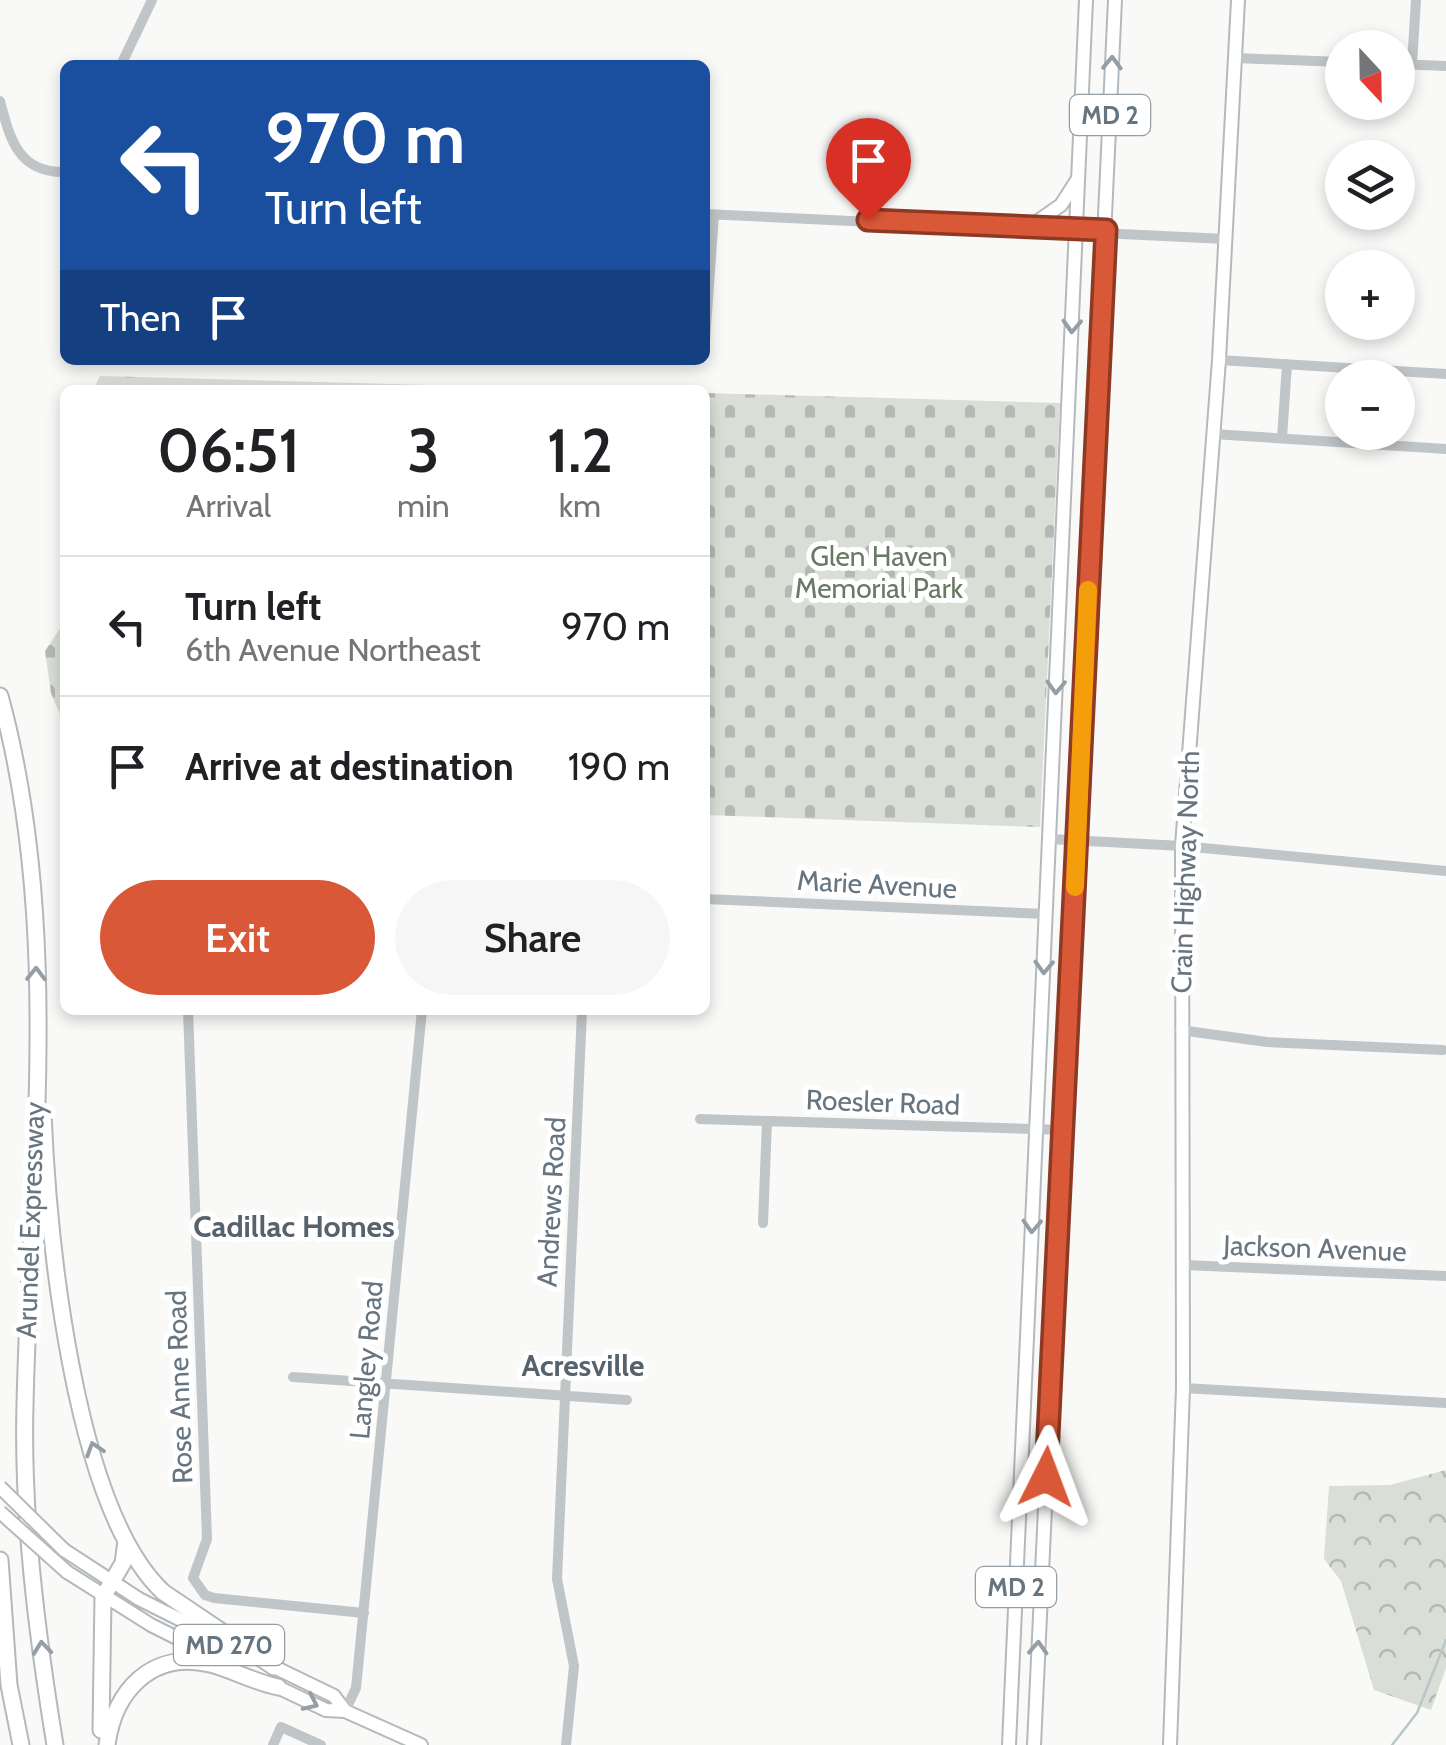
<!DOCTYPE html>
<meta charset="utf-8">
<style>
body{margin:0;font-family:Cabin,sans-serif;background:#f6f6f6;color:#202124;height:100vh;display:flex;flex-direction:column;font-size:38px;white-space:nowrap}
*{box-sizing:border-box;margin:0}
p{font-size:32px;color:#757577}
.icon{flex:none;width:55px;height:55px;fill:none;stroke:currentColor;stroke-width:2;stroke-linecap:round;stroke-linejoin:round}
.map{position:relative;flex:1;overflow:hidden}
.drawer{position:absolute;left:60px;top:385px;width:650px;height:630px;display:flex;flex-direction:column;background:#fff;border-radius:15px;box-shadow:0 5px 15px #0003}
.drawer>*{flex:none}
.guide{position:absolute;left:60px;top:60px;width:650px;height:305px;border-radius:15px;box-shadow:0 5px 15px #0003;background:#1a4fa0;color:#fff;overflow:hidden}
.needle{width:65px;rotate:158deg}
.fabs{position:absolute;left:1325px;top:30px;display:grid;gap:20px}
.fabs a{display:grid;place-items:center;width:90px;height:90px;border-radius:50%;background:#fff;box-shadow:0 5px 15px #0003;font-size:50px}
.pin{position:absolute;display:grid;place-items:center;width:85px;height:85px;color:#fff;margin:-102px -42px;border-radius:50% 50% 50% 0;rotate:-45deg;box-shadow:0 0 10px #0007}
.pin .icon{rotate:45deg}
.me{position:absolute;width:110px;margin:-55px;rotate:3deg;stroke-linejoin:round;filter:drop-shadow(0 0 8px #0008)}
.turn{display:flex;align-items:center;gap:35px;height:210px;padding:0 40px;font-size:45px}
.turn .icon{width:130px;height:130px;stroke-width:2.5}
.turn b{display:block;font-size:70px;line-height:85px}
.then{display:flex;align-items:center;height:95px;padding:0 40px;background:#0003;gap:20px;font-size:38px}
.eta{display:flex;justify-content:space-evenly;align-items:center;height:170px;text-align:center}
.eta b{font-size:60px;font-weight:600;line-height:70px}
.button{display:flex;gap:20px;margin-top:auto;padding:20px 40px}
.button a{flex:1;height:115px;border-radius:60px;background:#d95837;color:#fff;font-size:40px;font-weight:600;line-height:115px;text-align:center}
.button a+a{background:#f6f6f6;color:#202124}
ul{padding:0;list-style:none}
li{display:flex;align-items:center;gap:30px;height:140px;padding:0 40px;border-top:2px solid #e0e0e0}
li div{flex:1}
li b{display:block;font-size:38px}
li em{font-style:normal}
.map>svg:first-child{display:block}
.forest{fill:url(#forest-crowns)}
.cemetery{fill:url(#cemetery-stones)}
.lines{fill:none;stroke-linecap:round;stroke-linejoin:round}
.stream{stroke:#bac6ca;stroke-width:2.5}
.major-casing{stroke:#b4b9bd;stroke-width:16}
.highway-casing{stroke:#b4b8bb;stroke-width:19}
.minor{stroke:#c0c5c8;stroke-width:10}
.major{stroke:#fff;stroke-width:12}
.highway{stroke:#fff;stroke-width:15}
.major-bridge-casing{stroke:#b4b9bd;stroke-width:16;stroke-linecap:butt}
.major-bridge{stroke:#fff;stroke-width:12}
.oneway{stroke:#949ea6}
.route-casing{stroke:#8d3924;stroke-width:25}
.route{stroke:#d95837;stroke-width:18}
.slow{stroke:#f59e0b;stroke-width:18}
.labels{text-anchor:middle;stroke-width:10;stroke-linejoin:round;paint-order:stroke}
.shield{fill:#fff;stroke:#949ea6;stroke-width:2.5}
.shield-label{font-size:25px;font-weight:bold;fill:#667580}
.park-label{font-size:28px;fill:#687965;stroke:#fff}
.street-label{font-size:28px;fill:#667580;stroke:#fff}
.neighbourhood-label{font-size:30px;font-weight:bold;fill:#57636c;stroke:#fff}
</style>
<div class="map">
<svg width="1446" height="1745" viewBox="0 0 1446 1745">
<defs>
<pattern id="forest-crowns" width="20" height="18" patternUnits="userSpaceOnUse" patternTransform="scale(2.5)"><rect width="20" height="18" fill="#d9ded6"/><path d="M2 6a3 3 0 1 1 6 0M12 15a3 3 0 1 1 6 0" fill="none" stroke="#b4b9b3"/></pattern>
<pattern id="cemetery-stones" width="16" height="16" patternUnits="userSpaceOnUse" patternTransform="scale(2.5)"><rect width="16" height="16" fill="#d9ded6"/><path d="M2 7V4a2 2 0 0 1 4 0v3zM10 15v-3a2 2 0 0 1 4 0v3z" fill="#b4b9b3"/></pattern>
</defs>
<rect width="100%" height="100%" fill="#f9f9f7"/>
<path class="forest" d="M1446,1470v198l-15,42 -57,-20 -33,-109 -17,-22 5,-73 61,-1z"/>
<path class="cemetery" d="M100,376l514,14h-521z
M705,393l355,10 -20,424 -335,-12z
M65,621v105l-14,-33 -6,-42z"/>
<g class="lines">
<path class="stream" d="M1392,1745l25,-32 29,-73"/>
<defs>
<path id="major" d="M1031,226l30,-21 16,-25
M64,1550l75,49 102,51
M67,1572l84,53 80,40
M268,1664l66,32 11,15
M271,1684l55,26 19,1 76,34
M1009,1745l77,-1745
M1034,1745l81,-1745
M1170,1745l13,-357 -1,-542 37,-486 19,-360"/>
<path id="highway" d="M0,696c63,230 30,474 25,709 -3,112 12,230 30,340
M43,1113c5,121 30,394 120,479l111,75
M0,1560l9,125 12,60
M101,1730l2,-133 20,-34 3,-22
M107,1745c7,-54 45,-95 103,-81 23,6 44,18 68,23"/>
</defs>
<use href="#major" class="major-casing"/>
<use href="#highway" class="highway-casing"/>
<path class="minor" d="M1234,58l108,4
M1398,64l48,2
M1412,64l4,-64
M121,65l31,-65
M0,101c10,38 18,72 65,71
M705,214l521,25
M705,341l9,-126
M1219,360l227,14
M1213,434l233,15
M1282,438l5,-74
M1050,839l132,7 264,25
M705,899l341,15
M188,1010l19,529 -14,39 12,17 9,3 150,15
M1180,1030l87,12 176,8
M700,1119l364,11
M763,1223l4,-102
M1183,1265l263,11
M293,1377l334,23
M1183,1388l263,15
M345,1711l11,-23 66,-678
M273,1745l8,-18 40,18
M566,1745l8,-79 -17,-87 25,-569"/>
<use href="#major" class="major"/>
<use href="#highway" class="highway"/>
<defs>
<path id="major-bridge" d="M0,1487l64,63
M0,1512l67,60"/>
</defs>
<use href="#major-bridge" class="major-bridge-casing"/>
<use href="#major-bridge" class="major-bridge"/>
</g>
<defs><path id="oneway-chevron" d="M-2-3.5L2.5 0L-2 3.5" fill="none" stroke-width="1.6" stroke-linecap="round" stroke-linejoin="round" transform="scale(2.5)"/></defs>
<g class="oneway">
<use href="#oneway-chevron" transform="translate(1112 63) rotate(-88)"/>
<use href="#oneway-chevron" transform="translate(1072 326) rotate(93)"/>
<use href="#oneway-chevron" transform="translate(1056 687) rotate(92)"/>
<use href="#oneway-chevron" transform="translate(1044 967) rotate(92)"/>
<use href="#oneway-chevron" transform="translate(36 974) rotate(-89)"/>
<use href="#oneway-chevron" transform="translate(1032 1226) rotate(93)"/>
<use href="#oneway-chevron" transform="translate(94 1449) rotate(-108)"/>
<use href="#oneway-chevron" transform="translate(42 1648) rotate(-96)"/>
<use href="#oneway-chevron" transform="translate(1038 1648) rotate(-87)"/>
<use href="#oneway-chevron" transform="translate(311 1703) rotate(25)"/>
</g>
<g class="lines">
<defs>
<path id="route" d="M868,220l238,10 -60,1247"/>
</defs>
<use href="#route" class="route-casing"/>
<use href="#route" class="route"/>
<path class="slow" d="M1075,887l13,-297"/>
</g>
<g class="labels">
<g class="shield">
<rect x="1070" y="95" width="80" height="40" rx="8"/>
<rect x="976" y="1567" width="80" height="40" rx="8"/>
<rect x="174" y="1625" width="110" height="40" rx="8"/>
</g>
<g class="shield-label">
<text x="1110" y="124">MD 2</text>
<text x="1016" y="1596">MD 2</text>
<text x="229" y="1654">MD 270</text>
</g>
<g class="park-label">
<text x="879" y="566">Glen Haven<tspan x="879" dy="32">Memorial Park</tspan></text>
</g>
<g class="street-label">
<text transform="translate(1185 872) rotate(-88)" y="10">Crain Highway North</text>
<text transform="translate(877 884) rotate(3)" y="10">Marie Avenue</text>
<text transform="translate(883 1102) rotate(2)" y="10">Roesler Road</text>
<text transform="translate(551 1202) rotate(-87)" y="10">Andrews Road</text>
<text transform="translate(30 1220) rotate(-88)" y="10">Arundel Expressway</text>
<text transform="translate(1315 1248) rotate(2)" y="10">Jackson Avenue</text>
<text transform="translate(366 1360) rotate(-85)" y="10">Langley Road</text>
<text transform="translate(179 1387) rotate(-92)" y="10">Rose Anne Road</text>
</g>
<g class="neighbourhood-label">
<text x="294" y="1237">Cadillac Homes</text>
<text x="583" y="1376">Acresville</text>
</g>
</g>
</svg>
<div class="fabs">
<a><svg class="needle" viewBox="-14 -14 28 28"><path d="M0-13l5 13h-10z" fill="#e53935"/><path d="M0 13l5-13h-10z" fill="#757577"/></svg></a>
<a><svg class="icon" aria-label="layers" viewBox="0 0 24 24"><path d="M12 4l9 5-9 5-9-5zM3 14l9 5 9-5"/></svg></a>
<a>+</a>
<a>−</a>
</div>
<div class="pin" style="left:868px;top:220px;background:#d93025"><svg class="icon" aria-label="arrive" viewBox="0 0 24 24"><path d="M6 21V4h12l-3 4 3 4H6"/></svg></div>
<svg class="me" style="left:1046px;top:1477px" viewBox="-20 -20 40 40"><path d="M0-17L14 15 0 8-14 15z" fill="#d95837" stroke="#fff" stroke-width="4"/></svg>
<div class="guide">
<div class="turn"><svg class="icon" aria-label="left" viewBox="0 0 24 24"><path d="M17 20v-9H6M10 6l-5 5 5 5"/></svg><div><b>970 m</b>Turn left</div></div>
<div class="then">Then<svg class="icon" aria-label="arrive" viewBox="0 0 24 24"><path d="M6 21V4h12l-3 4 3 4H6"/></svg></div>
</div>
<section class="drawer">
<div class="eta">
<div><b>06:51</b><p>Arrival</p></div>
<div><b>3</b><p>min</p></div>
<div><b>1.2</b><p>km</p></div>
</div>
<ul>
<li><svg class="icon" aria-label="left" viewBox="0 0 24 24"><path d="M17 20v-9H6M10 6l-5 5 5 5"/></svg><div><b>Turn left</b><p>6th Avenue Northeast</p></div><em>970 m</em></li>
<li><svg class="icon" aria-label="arrive" viewBox="0 0 24 24"><path d="M6 21V4h12l-3 4 3 4H6"/></svg><div><b>Arrive at destination</b></div><em>190 m</em></li>
</ul>
<div class="button"><a>Exit</a><a>Share</a></div>
</section>
</div>
